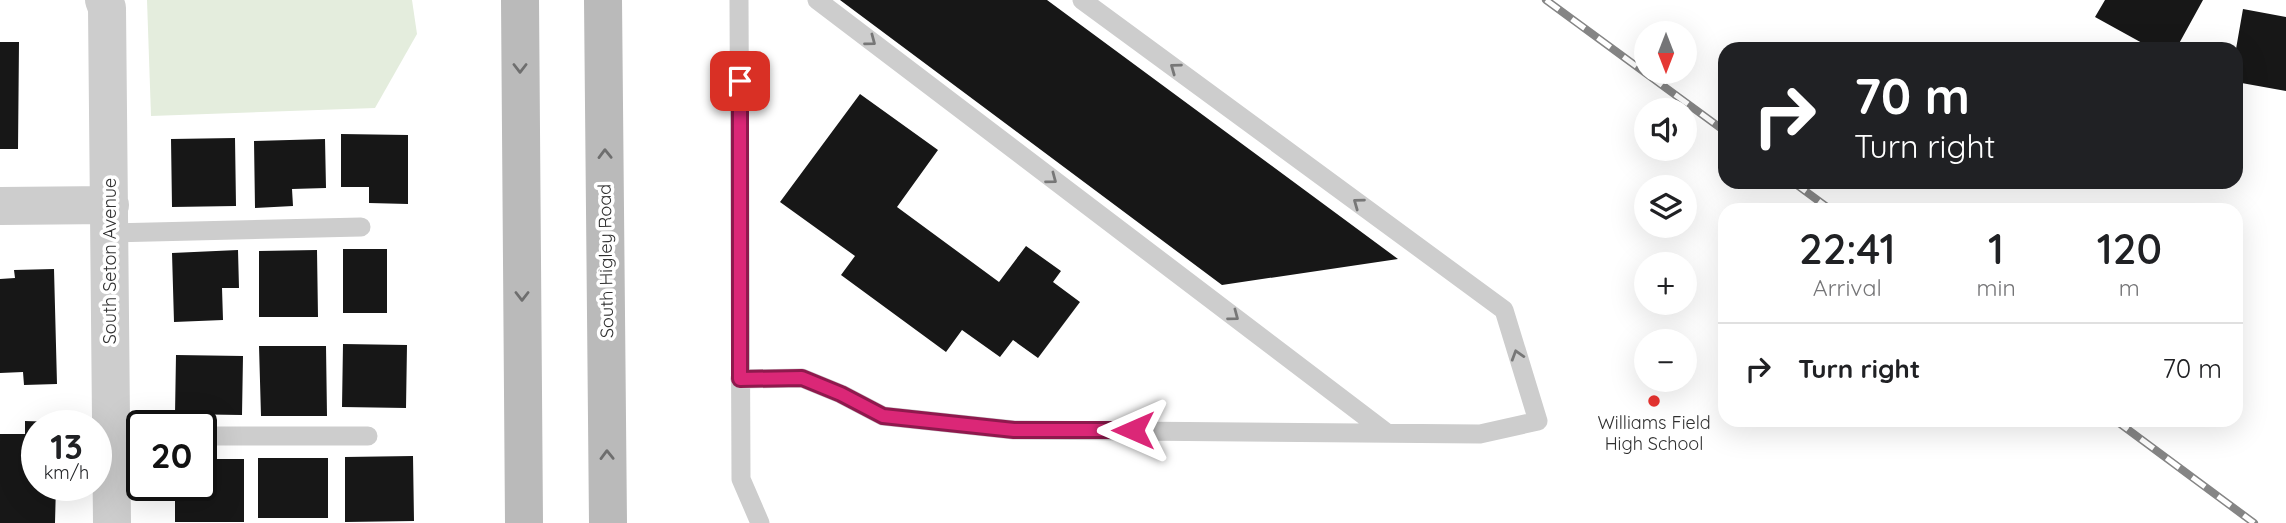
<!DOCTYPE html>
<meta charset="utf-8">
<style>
body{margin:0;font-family:Quicksand,sans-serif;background:#f2f2f2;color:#202124;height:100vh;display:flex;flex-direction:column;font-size:26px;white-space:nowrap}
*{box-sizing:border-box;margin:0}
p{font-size:23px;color:#757577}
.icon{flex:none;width:38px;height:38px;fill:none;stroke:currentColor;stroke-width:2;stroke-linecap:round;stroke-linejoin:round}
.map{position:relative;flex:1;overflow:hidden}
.details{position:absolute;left:1718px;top:203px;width:525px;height:224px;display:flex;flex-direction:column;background:#fff;border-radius:21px;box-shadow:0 7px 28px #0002}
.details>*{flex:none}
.guide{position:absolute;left:1718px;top:42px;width:525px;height:147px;border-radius:21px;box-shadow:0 7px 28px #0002;background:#202124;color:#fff;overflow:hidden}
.needle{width:46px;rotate:180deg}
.controls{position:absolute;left:1634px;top:21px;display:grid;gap:14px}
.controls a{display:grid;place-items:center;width:63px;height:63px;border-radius:50%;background:#fff;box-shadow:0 7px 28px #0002;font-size:35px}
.speed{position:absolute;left:21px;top:410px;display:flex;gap:14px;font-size:35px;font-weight:700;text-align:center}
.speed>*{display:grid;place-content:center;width:91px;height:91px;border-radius:50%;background:#fff;box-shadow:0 7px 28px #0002;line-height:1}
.speed small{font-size:18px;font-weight:400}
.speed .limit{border:4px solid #111;border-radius:10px;background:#fff;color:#111}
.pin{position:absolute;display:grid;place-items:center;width:60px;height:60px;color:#fff;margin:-30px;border-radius:14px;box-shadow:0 4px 10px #0006}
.me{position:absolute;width:77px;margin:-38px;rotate:270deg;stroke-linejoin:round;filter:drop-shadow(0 0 5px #0008)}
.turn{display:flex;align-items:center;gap:24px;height:147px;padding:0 21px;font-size:32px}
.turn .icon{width:91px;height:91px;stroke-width:2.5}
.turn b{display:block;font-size:49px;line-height:60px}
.eta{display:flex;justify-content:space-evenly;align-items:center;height:119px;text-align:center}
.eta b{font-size:42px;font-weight:600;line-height:49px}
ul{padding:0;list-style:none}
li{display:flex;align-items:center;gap:21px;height:91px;padding:0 21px;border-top:2px solid #e0e0e0}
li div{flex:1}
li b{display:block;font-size:26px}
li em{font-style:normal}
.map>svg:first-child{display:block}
.green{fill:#e4eddd}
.building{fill:#171717}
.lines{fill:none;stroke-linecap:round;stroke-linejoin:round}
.service{stroke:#cdcdcd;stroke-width:19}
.minor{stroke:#cdcdcd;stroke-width:38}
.secondary{stroke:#bababa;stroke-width:38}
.rail-casing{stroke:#858585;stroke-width:8}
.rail{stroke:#fff;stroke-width:5;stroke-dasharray:16;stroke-linecap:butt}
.oneway{stroke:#777}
.oneway2{stroke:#6e6e6e}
.route-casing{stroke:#8e194d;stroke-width:18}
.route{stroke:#db2777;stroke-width:12}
.poi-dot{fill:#e93330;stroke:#fff;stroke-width:2.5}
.labels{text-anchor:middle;stroke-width:7;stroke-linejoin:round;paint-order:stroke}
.street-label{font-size:18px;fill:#303030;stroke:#fff}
.poi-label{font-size:18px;fill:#303030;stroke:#fff}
</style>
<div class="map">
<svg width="2286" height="523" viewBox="0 0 2286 523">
<rect width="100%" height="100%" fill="#fff"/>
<path class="green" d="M147,0h265l5,34 -42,74 -224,8z"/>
<path class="building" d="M840,0h207l351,259 -176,26z
M2105,0h98l-27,49h-23l-58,-32z
M2243,9l43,8v74l-50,-9v-33z
M0,42h19l-1,107h-18z
M860,94l78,56 -41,57 102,75 27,-36 35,25 -8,11 27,20 -42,56 -25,-18 -13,17 -38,-27 -16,22 -105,-77 14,-19 -75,-54z
M341,134l67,1v69l-39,-1v-16h-28z
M235,138l1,68 -64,1 -1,-68z
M325,139l1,49 -34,1 1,17 -38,2 -1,-67z
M343,249h44v64h-44z
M238,250l1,38h-17l1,32 -49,2 -2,-69z
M317,250l1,67h-59v-66z
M54,269l3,115 -33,1 -1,-13 -23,1v-94l15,-1 -1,-8z
M343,344l64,1 -1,63 -64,-1z
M259,346h67l1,70h-66z
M176,355l67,1 -1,59 -67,-1z
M25,421l32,1v3h-20v60h19l-1,38h-55v-89h25z
M413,456l1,65 -69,1v-65z
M258,458h70v60h-70z
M201,459h43v63h-69v-37h26z"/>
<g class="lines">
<path class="service" d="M739,0l2,479 19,44
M817,0l570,433
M110,233l251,-6
M740,379l62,-1 39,16 42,22 131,14 466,4 58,-13 -34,-111 -422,-310
M201,436h167
M112,437h30"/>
<path class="minor" d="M104,0l3,8 5,515
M0,206l110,-1"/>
<path class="secondary" d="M520,0l4,523
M603,0l5,523"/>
<defs>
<path id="rail" d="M1546,0l180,132
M1793,182l38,28
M2115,420l139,103"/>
</defs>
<use href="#rail" class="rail-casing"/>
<use href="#rail" class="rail"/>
</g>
<defs><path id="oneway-chevron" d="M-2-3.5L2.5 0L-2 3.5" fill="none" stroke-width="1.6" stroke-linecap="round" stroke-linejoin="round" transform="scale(1.75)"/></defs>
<g class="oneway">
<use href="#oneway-chevron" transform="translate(871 41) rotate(37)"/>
<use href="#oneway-chevron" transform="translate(1175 68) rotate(-144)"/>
<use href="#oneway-chevron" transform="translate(1052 179) rotate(37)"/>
<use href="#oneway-chevron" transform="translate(1358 203) rotate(-144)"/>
<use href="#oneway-chevron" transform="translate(1234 316) rotate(37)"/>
<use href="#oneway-chevron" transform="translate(1517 355) rotate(-107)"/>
</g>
<g class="oneway2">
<use href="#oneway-chevron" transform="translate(520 68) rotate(90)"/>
<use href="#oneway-chevron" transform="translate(605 154) rotate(-91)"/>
<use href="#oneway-chevron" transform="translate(522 296) rotate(90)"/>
<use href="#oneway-chevron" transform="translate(607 455) rotate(-91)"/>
</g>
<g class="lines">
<defs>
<path id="route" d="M740,81v298l62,-1 39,16 42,22 131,14h119"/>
</defs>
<use href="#route" class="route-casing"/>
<use href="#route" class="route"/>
</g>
<circle class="poi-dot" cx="1654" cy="401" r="7"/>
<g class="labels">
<g class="street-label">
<text transform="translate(110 261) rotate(-90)" y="6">South Seton Avenue</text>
<text transform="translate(606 261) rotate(-91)" y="6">South Higley Road</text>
</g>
<g class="poi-label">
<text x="1654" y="429">Williams Field<tspan x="1654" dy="21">High School</tspan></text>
</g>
</g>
</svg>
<div class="controls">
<a><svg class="needle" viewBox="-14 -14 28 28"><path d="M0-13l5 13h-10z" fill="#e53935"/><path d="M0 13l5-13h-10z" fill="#757577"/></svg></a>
<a><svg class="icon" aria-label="sound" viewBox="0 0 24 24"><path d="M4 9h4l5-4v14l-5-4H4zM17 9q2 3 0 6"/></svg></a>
<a><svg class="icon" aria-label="layers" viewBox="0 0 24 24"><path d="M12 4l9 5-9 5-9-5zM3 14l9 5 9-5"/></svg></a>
<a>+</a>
<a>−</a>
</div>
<div class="speed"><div>13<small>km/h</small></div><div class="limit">20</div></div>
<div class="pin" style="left:740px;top:81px;background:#d93025"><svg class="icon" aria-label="arrive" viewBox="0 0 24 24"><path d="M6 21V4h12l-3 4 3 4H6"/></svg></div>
<svg class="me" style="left:1133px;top:430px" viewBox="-20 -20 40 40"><path d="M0-17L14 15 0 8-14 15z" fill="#db2777" stroke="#fff" stroke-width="4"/></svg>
<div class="guide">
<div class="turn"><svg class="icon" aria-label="right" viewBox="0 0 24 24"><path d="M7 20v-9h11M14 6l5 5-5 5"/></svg><div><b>70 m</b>Turn right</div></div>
</div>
<section class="details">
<div class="eta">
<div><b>22:41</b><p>Arrival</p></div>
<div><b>1</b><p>min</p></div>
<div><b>120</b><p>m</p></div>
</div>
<ul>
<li><svg class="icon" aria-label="right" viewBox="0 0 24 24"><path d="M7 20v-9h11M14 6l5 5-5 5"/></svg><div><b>Turn right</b></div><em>70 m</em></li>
</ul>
</section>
</div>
